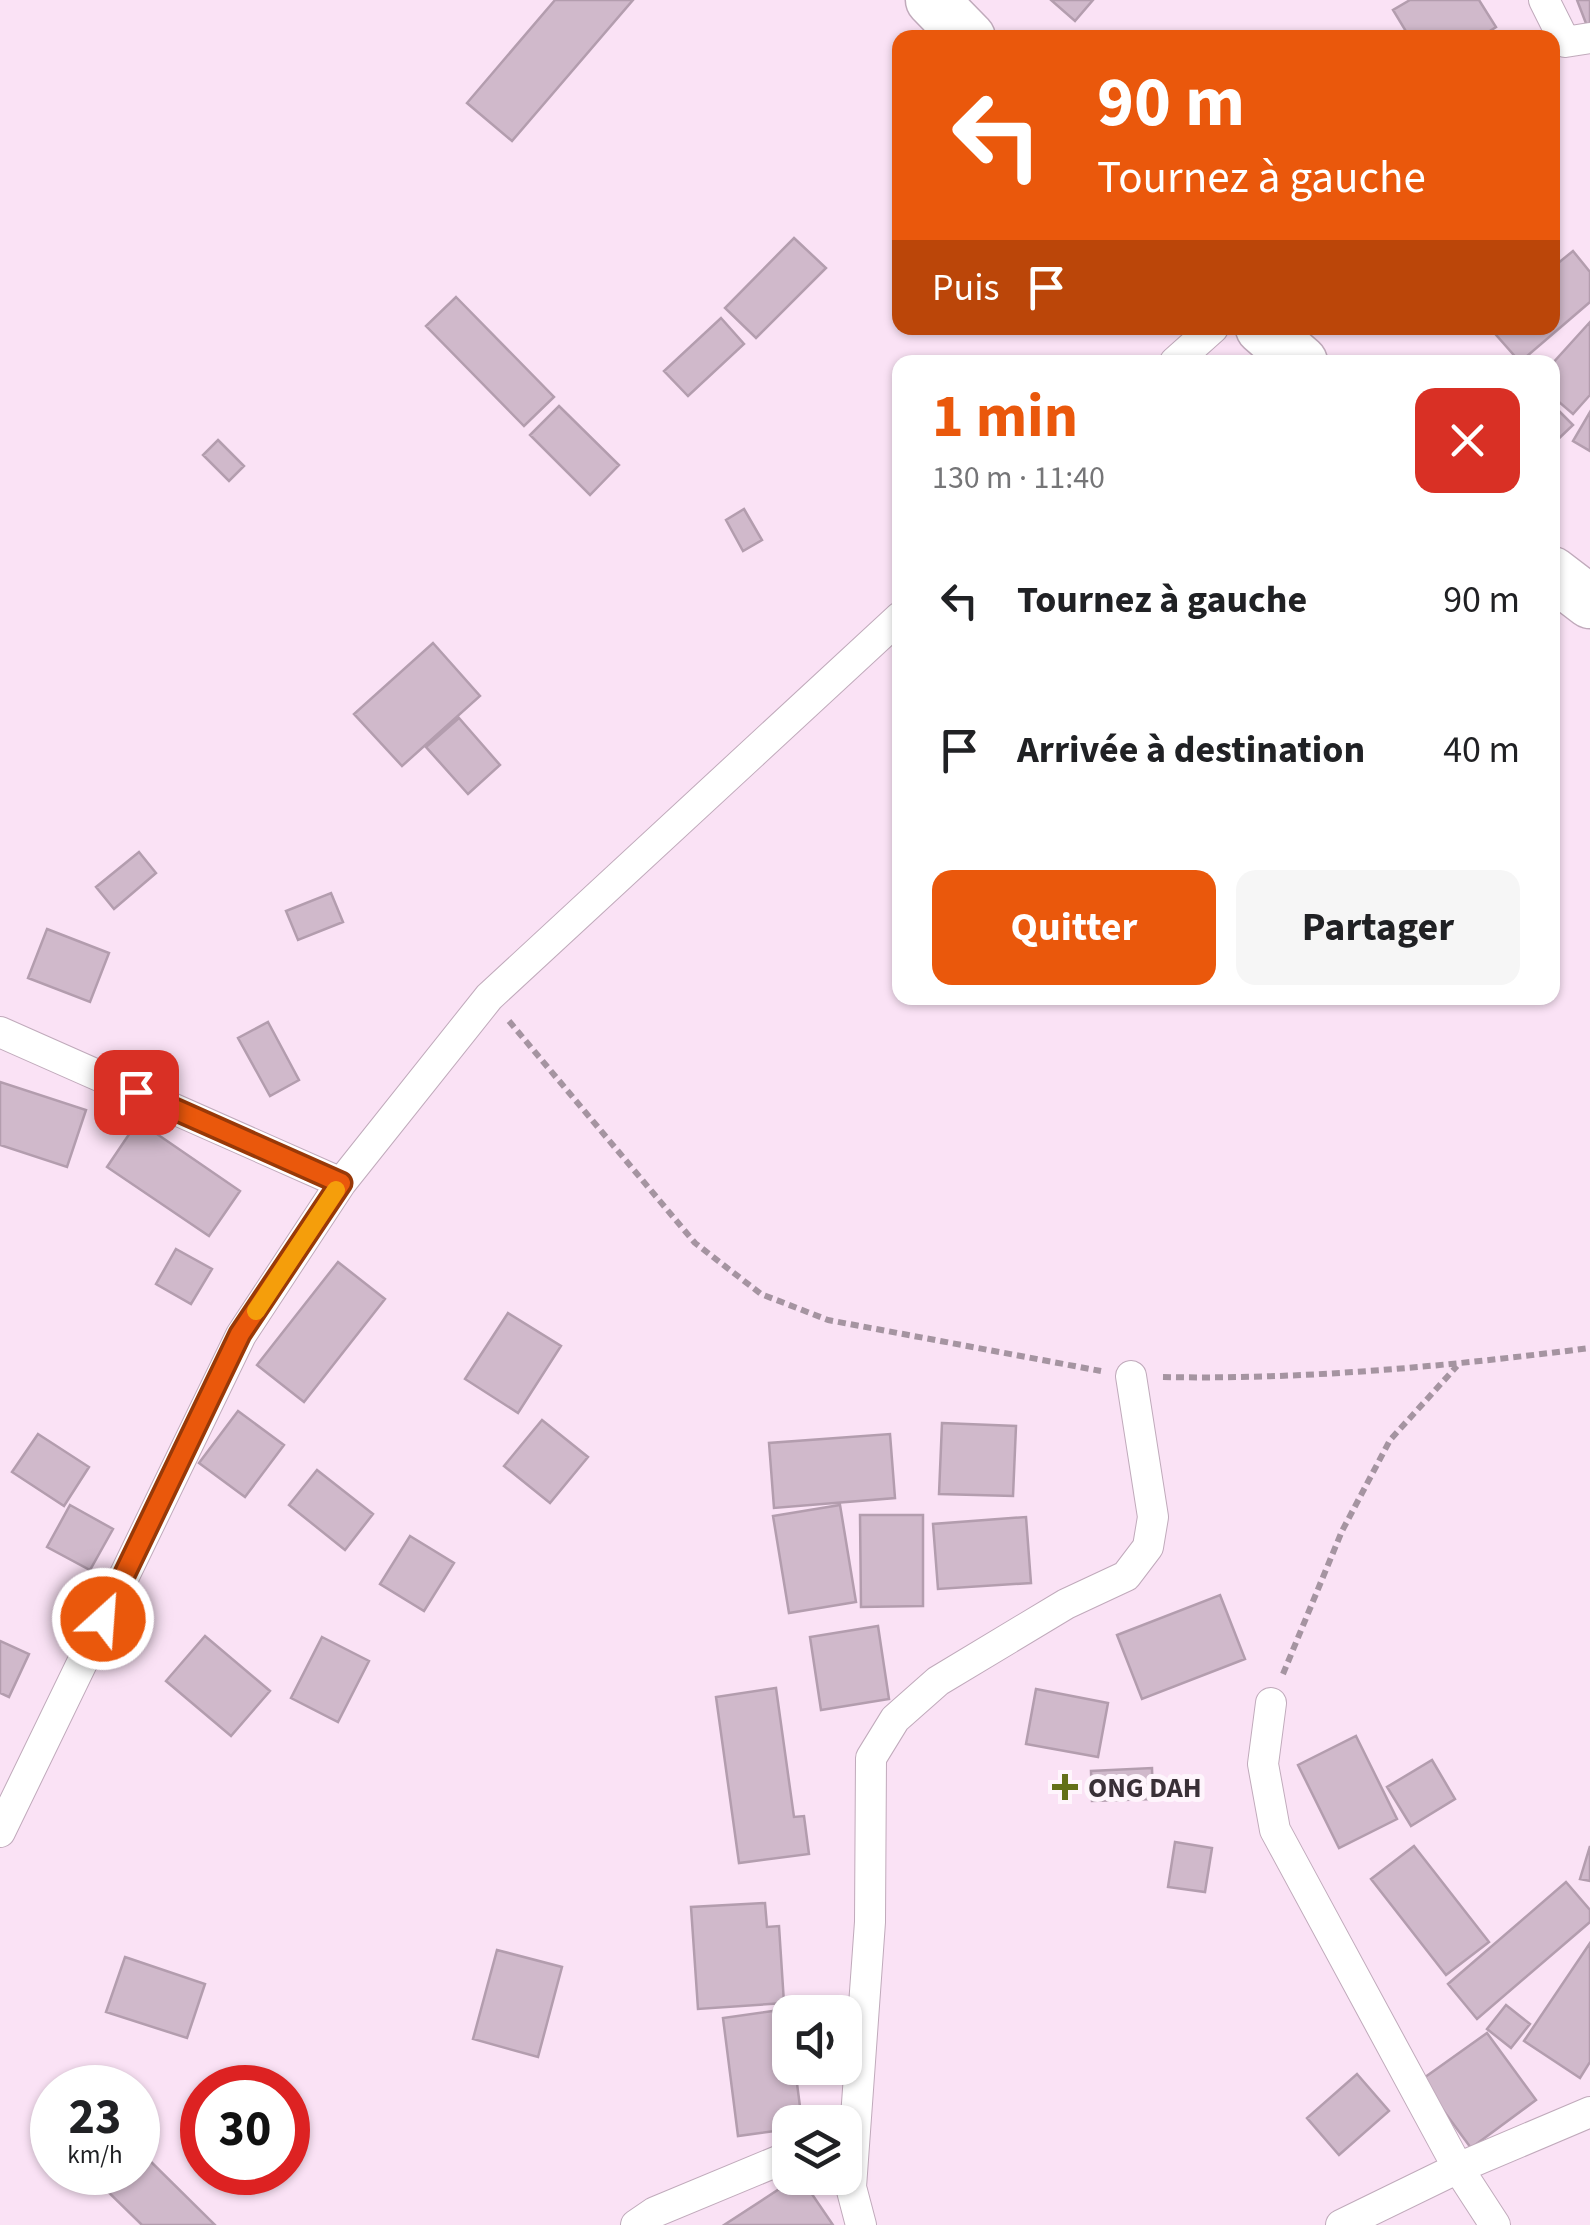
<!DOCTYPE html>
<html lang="fr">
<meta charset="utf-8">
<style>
body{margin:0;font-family:"Source Sans 3",sans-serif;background:#f6f6f6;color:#202124;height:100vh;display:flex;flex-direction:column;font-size:38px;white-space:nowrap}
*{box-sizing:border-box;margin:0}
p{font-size:32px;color:#757577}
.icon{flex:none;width:55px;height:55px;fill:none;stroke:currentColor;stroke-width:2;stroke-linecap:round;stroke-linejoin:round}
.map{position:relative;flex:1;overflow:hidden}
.drawer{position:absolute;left:892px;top:355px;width:668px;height:650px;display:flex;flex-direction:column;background:#fff;border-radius:20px;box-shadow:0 2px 8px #0004}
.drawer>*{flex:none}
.guide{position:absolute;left:892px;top:30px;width:668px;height:305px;border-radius:20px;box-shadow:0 2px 8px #0004;background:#ea580c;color:#fff;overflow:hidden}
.buttons{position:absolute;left:772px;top:1995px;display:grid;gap:20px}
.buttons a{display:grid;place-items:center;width:90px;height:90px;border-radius:20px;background:#fff;box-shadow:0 2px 8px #0004;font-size:50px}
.speed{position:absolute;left:30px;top:2065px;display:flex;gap:20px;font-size:50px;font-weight:700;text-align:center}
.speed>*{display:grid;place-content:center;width:130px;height:130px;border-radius:50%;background:#fff;box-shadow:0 2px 8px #0004;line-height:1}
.speed small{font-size:25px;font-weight:400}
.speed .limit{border:15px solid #d22;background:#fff;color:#111}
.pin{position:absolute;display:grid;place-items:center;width:85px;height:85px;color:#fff;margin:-42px;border-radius:20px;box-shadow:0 5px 15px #0006}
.me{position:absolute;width:110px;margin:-55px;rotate:26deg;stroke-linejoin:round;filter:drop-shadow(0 0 8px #0008)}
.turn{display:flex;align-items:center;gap:35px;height:210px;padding:0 40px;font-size:45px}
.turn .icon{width:130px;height:130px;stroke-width:2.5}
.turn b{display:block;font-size:70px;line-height:85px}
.then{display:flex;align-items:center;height:95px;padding:0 40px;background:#0003;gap:20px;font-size:38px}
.round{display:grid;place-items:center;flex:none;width:105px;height:105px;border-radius:20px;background:#f6f6f6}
.overview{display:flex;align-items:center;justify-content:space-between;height:170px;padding:0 40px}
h1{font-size:60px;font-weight:700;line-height:75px;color:#ea580c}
.primary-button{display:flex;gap:20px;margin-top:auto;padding:20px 40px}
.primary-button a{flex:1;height:115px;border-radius:20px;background:#ea580c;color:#fff;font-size:40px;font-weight:700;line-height:115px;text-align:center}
.primary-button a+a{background:#f6f6f6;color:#202124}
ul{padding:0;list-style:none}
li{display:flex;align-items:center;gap:30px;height:150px;padding:0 40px}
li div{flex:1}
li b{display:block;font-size:38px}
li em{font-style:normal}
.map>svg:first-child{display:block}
.building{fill:#d0b9cb;stroke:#b39dae;stroke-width:2.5}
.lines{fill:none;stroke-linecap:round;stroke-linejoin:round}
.minor-casing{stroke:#c0aabb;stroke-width:32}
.trunk-casing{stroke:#c0aabb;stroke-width:55}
.path{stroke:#a594a1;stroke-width:6;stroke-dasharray:8 5;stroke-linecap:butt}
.minor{stroke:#fff;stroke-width:30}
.trunk{stroke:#fff;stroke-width:52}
.route-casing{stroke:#983908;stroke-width:25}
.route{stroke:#ea580c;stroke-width:18}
.slow{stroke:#f59e0b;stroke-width:18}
.poi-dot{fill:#626f18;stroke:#fef5fc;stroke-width:4}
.labels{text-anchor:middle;stroke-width:10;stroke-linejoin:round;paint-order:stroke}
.poi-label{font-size:28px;font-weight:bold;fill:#393037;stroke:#fef5fc;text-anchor:start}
</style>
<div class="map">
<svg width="1590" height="2225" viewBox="0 0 1590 2225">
<rect width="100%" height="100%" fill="#fae2f5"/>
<path class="building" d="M555,0h78l-121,141 -45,-38z
M1051,0h42l-18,21z
M1410,0h69l17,27 -17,11h-69l-17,-28z
M1577,0h13v25l-3,1z
M794,238l32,30 -70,70 -31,-30z
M1573,251l17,21v30l-70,60 -30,-34h62v-60z
M456,297l98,100 -30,29 -98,-100z
M721,318l23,26 -56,52 -24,-25z
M1590,322v73l-17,19 -21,-18v-32z
M1552,404l21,21 -21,20z
M559,406l60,59 -29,30 -60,-60z
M1590,412v39l-17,-10z
M218,440l26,26 -15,15 -26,-26z
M744,509l18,31 -19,11 -17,-31z
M433,643l47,53 -78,70 -48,-52z
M459,718l41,47 -32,29 -42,-47z
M139,852l17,21 -42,36 -18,-22z
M331,893l12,29 -45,18 -12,-29z
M47,929l62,24 -19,49 -62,-24z
M268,1022l31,58 -29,16 -32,-58z
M0,1082l86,28 -19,57 -67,-22z
M138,1121l102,70 -31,45 -102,-69z
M176,1249l36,20 -21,35 -35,-20z
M338,1262l47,37 -81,103 -47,-37z
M508,1313l53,33 -43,67 -53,-34z
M238,1411l46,34 -39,52 -46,-34z
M542,1420l46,37 -38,46 -46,-37z
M942,1423l74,3 -3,70 -74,-2z
M38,1434l51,33 -25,39 -52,-34z
M890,1434l5,64 -121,10 -5,-65z
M317,1470l56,44 -28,36 -56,-45z
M70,1505l43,24 -23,41 -43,-23z
M840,1505l16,97 -67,11 -16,-97z
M860,1515h63v91l-62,1z
M1026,1517l5,66 -93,6 -5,-65z
M410,1536l44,27 -30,48 -44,-27z
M1220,1595l25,64 -103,40 -25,-64z
M878,1626l11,73 -68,11 -11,-73z
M205,1636l65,55 -39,45 -65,-55z
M322,1637l47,24 -31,61 -47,-24z
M0,1641l29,13 -20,43 -9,-4z
M776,1688l18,129 10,-1 5,38 -70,9 -23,-166z
M1036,1689l72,14 -10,54 -72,-13z
M1356,1736l41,83 -58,29 -41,-83z
M1432,1760l23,39 -44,27 -24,-39z
M1152,1768l1,31 -61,2 -1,-30z
M1175,1842l37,6 -7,44 -37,-5z
M1414,1846l75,96 -43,33 -75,-96z
M1590,1846v35l-10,-2z
M1566,1882l24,28v12l-113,97 -29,-35z
M765,1903l2,24 12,-1 5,77 -86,6 -7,-102z
M1590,1943v119l-10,16 -56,-37z
M497,1950l65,17 -24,90 -65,-18z
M125,1957l80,27 -18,54 -81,-26z
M1506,2005l24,19 -19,24 -24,-19z
M787,2009l3,59h5l7,54h-12v7l-52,7 -15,-118z
M1487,2033l49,67 -65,48 -50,-68z
M1357,2074l32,37 -50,44 -32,-37z
M138,2149l77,76h-73l-43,-42 10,-11h29z
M796,2178h5l32,47h-109z"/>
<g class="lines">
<defs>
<path id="minor" d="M1544,0l21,42 25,-4
M1175,362l38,-34
M0,1032l341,151
M1271,1703l-8,61 12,66 183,338 37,57
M0,1832l241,-497 100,-152 148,-186 411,-380
M636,2225l19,-13 135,-56
M861,2225l-10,-38 19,-265 1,-164 24,-39 43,-38 128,-77 60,-28 22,-29 5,-30 -22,-141
M1341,2225l117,-57 132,-56"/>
<path id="trunk" d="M932,0l37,38
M1262,328l39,34
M1552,573l38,29"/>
</defs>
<use href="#minor" class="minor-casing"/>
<use href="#trunk" class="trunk-casing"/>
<path class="path" d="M509,1021l186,222 66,51 67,26 273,51
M1163,1377c142,3 286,-11 427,-29
M1283,1674l59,-143 48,-91 67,-74"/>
<use href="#minor" class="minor"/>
<use href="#trunk" class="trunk"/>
</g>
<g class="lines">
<defs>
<path id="route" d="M103,1619l137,-285 101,-151 -205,-91"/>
</defs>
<use href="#route" class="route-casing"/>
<use href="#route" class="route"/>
<path class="slow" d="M256,1311l80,-121"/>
</g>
<path class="poi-dot" d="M1060 1772h10v10h10v10h-10v10h-10v-10h-10v-10h10z"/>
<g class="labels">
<g class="poi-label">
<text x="1088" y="1797">ONG DAH</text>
</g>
</g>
</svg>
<div class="buttons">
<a><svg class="icon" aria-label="sound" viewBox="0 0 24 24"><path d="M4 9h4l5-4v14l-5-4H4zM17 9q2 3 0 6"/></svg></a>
<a><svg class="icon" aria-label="layers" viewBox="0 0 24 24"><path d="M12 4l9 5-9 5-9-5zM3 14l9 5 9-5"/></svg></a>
</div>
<div class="speed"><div>23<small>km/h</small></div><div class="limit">30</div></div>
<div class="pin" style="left:136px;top:1092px;background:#d93025"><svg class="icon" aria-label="arrive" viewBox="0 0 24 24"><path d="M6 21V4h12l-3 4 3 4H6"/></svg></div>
<svg class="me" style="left:103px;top:1619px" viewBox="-20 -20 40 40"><circle r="17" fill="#ea580c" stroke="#fff" stroke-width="3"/><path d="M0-11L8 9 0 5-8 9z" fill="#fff"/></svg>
<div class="guide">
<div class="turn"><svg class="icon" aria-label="left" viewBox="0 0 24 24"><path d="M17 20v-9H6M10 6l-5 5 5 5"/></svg><div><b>90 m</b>Tournez à gauche</div></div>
<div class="then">Puis<svg class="icon" aria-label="arrive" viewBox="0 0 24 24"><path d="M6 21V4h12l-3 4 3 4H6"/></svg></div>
</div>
<section class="drawer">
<div class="overview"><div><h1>1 min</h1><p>130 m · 11:40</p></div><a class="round" style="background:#d93025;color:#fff"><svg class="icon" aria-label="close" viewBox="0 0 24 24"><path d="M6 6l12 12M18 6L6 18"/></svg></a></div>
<ul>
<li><svg class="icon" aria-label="left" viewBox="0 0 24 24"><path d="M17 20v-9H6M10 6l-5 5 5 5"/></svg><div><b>Tournez à gauche</b></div><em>90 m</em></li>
<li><svg class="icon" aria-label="arrive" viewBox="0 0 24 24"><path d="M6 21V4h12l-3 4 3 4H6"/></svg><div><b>Arrivée à destination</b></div><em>40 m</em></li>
</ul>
<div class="primary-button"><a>Quitter</a><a>Partager</a></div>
</section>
</div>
